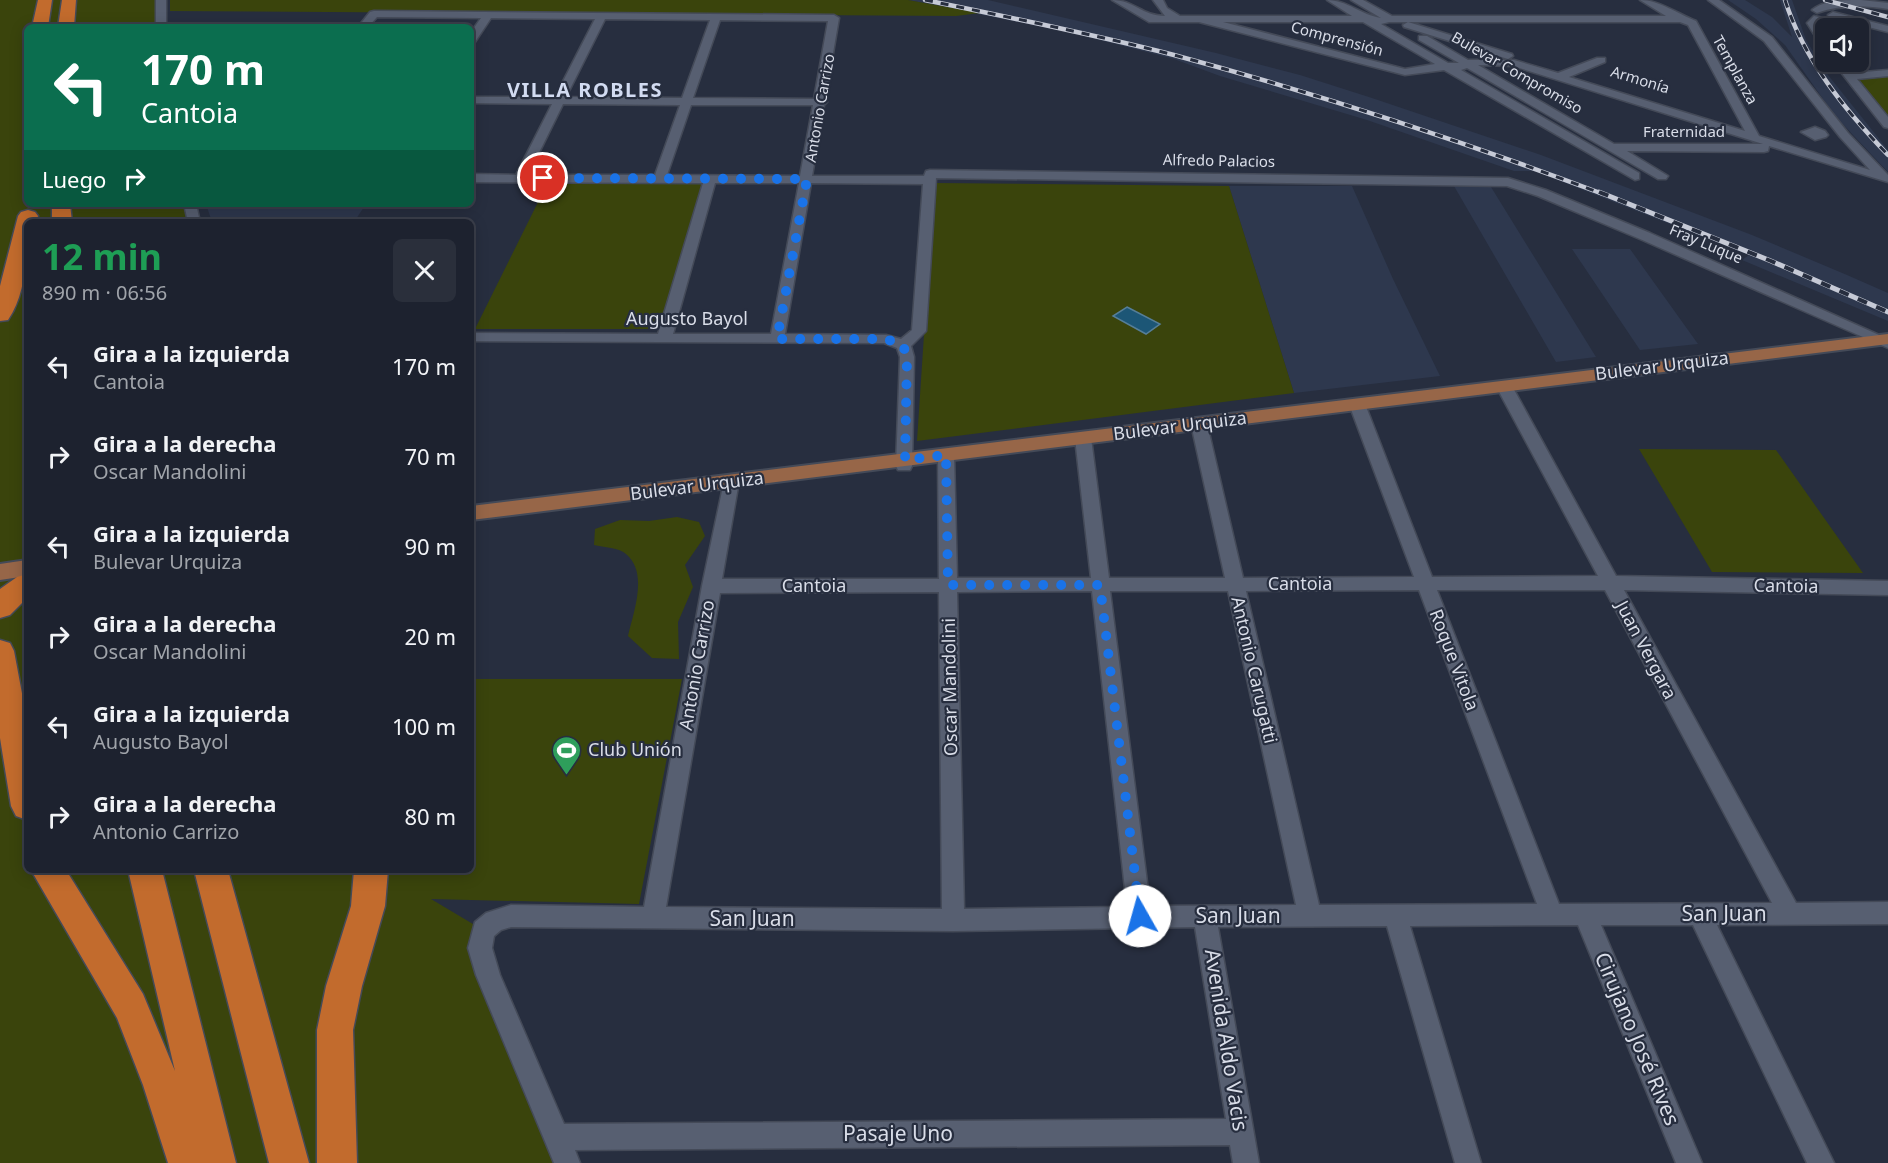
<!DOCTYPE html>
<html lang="es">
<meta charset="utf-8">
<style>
body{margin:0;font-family:"Noto Sans",sans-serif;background:#2a2f3b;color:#f1f3f6;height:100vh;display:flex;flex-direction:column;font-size:22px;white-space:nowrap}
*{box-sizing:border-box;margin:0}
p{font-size:20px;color:#a0a4aa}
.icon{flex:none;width:33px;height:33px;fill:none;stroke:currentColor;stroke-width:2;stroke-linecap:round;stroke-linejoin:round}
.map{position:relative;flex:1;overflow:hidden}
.details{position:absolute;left:24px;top:219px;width:450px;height:654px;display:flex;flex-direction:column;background:#1d222f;border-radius:9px;box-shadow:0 3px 15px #0003,0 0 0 2px #3b3f4b}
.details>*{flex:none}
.hud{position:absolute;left:24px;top:24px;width:450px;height:183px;border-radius:9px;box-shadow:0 3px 15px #0003,0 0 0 2px #3b3f4b;background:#0b6e4f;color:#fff;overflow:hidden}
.buttons{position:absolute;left:1815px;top:18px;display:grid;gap:12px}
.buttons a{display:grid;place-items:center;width:54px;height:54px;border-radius:9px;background:#1d222f;box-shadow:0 3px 15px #0003,0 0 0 2px #3b3f4b;font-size:30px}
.pin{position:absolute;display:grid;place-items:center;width:51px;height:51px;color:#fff;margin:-26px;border:3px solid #fff;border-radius:50%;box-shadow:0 2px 6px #0007}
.me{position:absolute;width:66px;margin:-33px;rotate:353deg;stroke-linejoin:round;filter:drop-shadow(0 0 4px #0008)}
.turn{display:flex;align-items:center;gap:21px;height:126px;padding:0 18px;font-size:27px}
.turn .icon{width:78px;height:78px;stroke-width:2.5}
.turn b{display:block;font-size:42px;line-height:51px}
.then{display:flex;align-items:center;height:57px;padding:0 18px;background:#0003;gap:12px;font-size:22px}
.round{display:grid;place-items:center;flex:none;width:63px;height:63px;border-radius:9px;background:#2a2f3b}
.head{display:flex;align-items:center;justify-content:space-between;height:102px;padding:0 18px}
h1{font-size:36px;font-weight:700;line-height:45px;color:#1e9e55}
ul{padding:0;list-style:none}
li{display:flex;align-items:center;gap:18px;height:90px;padding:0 18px}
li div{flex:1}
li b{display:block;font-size:22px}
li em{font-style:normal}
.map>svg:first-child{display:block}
.built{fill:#2e384e}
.green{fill:#3a440c}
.water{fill:#1c5676;stroke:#557e98;stroke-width:1.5}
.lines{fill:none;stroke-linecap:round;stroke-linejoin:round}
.minor-casing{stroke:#444a58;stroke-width:3}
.major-casing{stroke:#444a58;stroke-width:4}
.highway-casing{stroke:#444a58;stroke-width:3}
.minor{fill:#575f71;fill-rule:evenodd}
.major{fill:#976648;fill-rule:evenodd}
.highway{fill:#c26b2d;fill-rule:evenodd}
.rail-far1-casing{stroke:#c6cad6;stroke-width:4.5}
.rail-casing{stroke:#c6cad6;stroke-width:5}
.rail-far1{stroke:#272e3f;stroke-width:3;stroke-dasharray:8;stroke-linecap:butt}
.rail{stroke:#272e3f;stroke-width:4;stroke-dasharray:10;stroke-linecap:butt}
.route{stroke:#1a73e8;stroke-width:10;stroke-dasharray:0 18}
.labels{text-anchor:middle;stroke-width:4.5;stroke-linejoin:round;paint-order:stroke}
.far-street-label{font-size:15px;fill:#d9dde8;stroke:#272e3f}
.street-label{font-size:18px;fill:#d9dde8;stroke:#272e3f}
.poi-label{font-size:18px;fill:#d9dde8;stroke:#272e3f;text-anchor:start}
.far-district-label{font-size:20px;font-weight:bold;letter-spacing:1.5px;fill:#d2dbf1;stroke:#272e3f}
.near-street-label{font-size:21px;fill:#d9dde8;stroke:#272e3f}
</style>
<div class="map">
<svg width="1888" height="1163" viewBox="0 0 1888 1163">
<rect width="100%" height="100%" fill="#272e3f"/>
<path class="built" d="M908,0h80l228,53 84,22 72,23 169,57 211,80 95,40 41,18v28l-146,-61 7,-5 -214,-84h-21l-147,-51 -147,-44 -46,-17 -101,-26z
M1728,0h17l27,17 20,20 -12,-37h12l14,40 22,35 60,75v22l-53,-56 -50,-71 -29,-26z
M1229,186h123l41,93 47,97 -146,17z
M1454,186l37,1 105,170 -40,5z
M206,204h160l-12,18h-142z
M1572,249h58l68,95 -58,6z"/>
<path class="green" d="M0,0h161v27h-134v177h163l4,18h-167v648h444v-191h211l-43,225 -208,-5 52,31 84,233h-567z
M170,0h738l72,13 -24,3 -786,-5z
M1888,73v52l-38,-49z
M934,183l295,3 65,207 -377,48z
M547,184h156l-43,145h-185z
M1639,449l137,1 87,123 -151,-1z
M677,517l22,5 6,14 -20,29 8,22 -15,35 1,37 -27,-1 -24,-22c5,-23 21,-63 -2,-82 -6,-6 -23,-7 -32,-9l1,-16 25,-9 29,1z"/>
<path class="water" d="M1127,307l33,17 -14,10 -33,-18z"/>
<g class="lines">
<defs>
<path id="minor" d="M156,0h10v27h-10z
M1112,0c22,0 30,16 53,16l-12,-16h10l4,8 13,8h172l-25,-16c20,0 34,15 54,18l-30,-18h12l29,16h274l-26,-16c19,0 38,14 56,21l63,115 111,34 -30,-33 -76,-96 -56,-41h11l53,37 76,96 40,42v7l-119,-36 -1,5 -4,1 -137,-1 41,25 -2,3h-8l-191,-111 -6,2 178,103v6l-4,1 -191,-110 -39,5 -206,-53h-50zM1223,22h140l72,42 -30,5zM1389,22h19l-5,3 1,2 104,32 5,-3 -1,-2 -104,-32h272l8,3 57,106 -176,-54 36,-15v-4h-8l-39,15 -44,-13h-46l-41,-24h-8v4l40,23h-11l-67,-39zM1478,65l35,1 250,78h-149z
M1861,0l27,3v6c-25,-4 -48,-4 -71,4l-5,-3c12,-10 33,-10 49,-10z
M374,11l460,4 5,3 -14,82 2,2 -3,3 -12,71h112l2,-5 4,-1 578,8 38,12 104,43 238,106v9l-248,-109 -102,-43 -31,-10 -571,-8 -10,153 -15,15 3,11 -2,109 -2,4h-12l-2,-4 4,-109 -3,-9 -13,-5 -413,-2v-8l187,1 45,-151 -232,-1v-8l45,1 36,-71 -81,-1v-6h84l40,-78 -104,-1 -16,24 -4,1v-11l10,-14 -104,-1 -9,10h-10l12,-15zM605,19l105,1 -28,78 -116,-1zM720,20l108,1 -14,78 -121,-1zM563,104l117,1 -25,70h-127zM691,105h122l-13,71 -133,-1zM715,183h84l-28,151h-98zM811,183l112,1 -11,146 -11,9 -15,-4 -101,-1z
M1833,12l55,14v6l-59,-15 -1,-2z
M1814,16l9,2 -6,6 9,12v12l-4,-1 -15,-24z
M1833,62h10l9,11 36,-3v6l-31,3 31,38v11l-4,-1z
M1815,127l10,4 3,4 -2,2 -11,3 -14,-8z
M184,204h12l4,18h-12z
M1504,381l8,5 104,190 272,5v14l-264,-5 172,313 92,-1v22l-171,1 117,238h-27l-114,-238h-92l101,238h-26l-98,-238 -168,1 71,237h-26l-68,-237 -169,1 41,236h-26l-3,-18 -655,5 5,13h-26l-78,-188 -8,-27 7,-26 11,-9 25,-8 133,2 58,-321 23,-109h12l2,4 -17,98h217l-1,-124 2,-4h12l2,4 3,123h134l-16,-140 2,-4h12l2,4 18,140h116l-34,-154 8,-5 8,5 36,154 171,-1 -65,-173 8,-5 8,5 67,173 166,-1 -102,-190zM1419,590l118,314 -218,1 -73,-314zM1437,590h168l167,313 -213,1zM1092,591l35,316 -163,2 -7,-317zM1110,591h118l68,314 -146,1zM939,592l3,317 -276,-2 54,-314zM511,927l442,4 242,-4 31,192 -662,5 -64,-149 -8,-27 2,-12 7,-6z"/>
<path id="major" d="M1888,334v10l-1417,176v-14z
M27,560v16l-27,4v-16z"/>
<path id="highway" d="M38,0h14l-4,27h-16z
M62,0h14l-2,27h-16z
M52,204h18l2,18h-20z
M28,210l7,2 3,4 -2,6h-9c0,32 0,70 -19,98l-8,1v-35l18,-70 3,-4z
M27,574v24l-17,17 -10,3v-29l17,-12z
M0,640l10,3 4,8 13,69v100l-11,-4 -5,-10 -11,-68z
M31,870h35l77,124 32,77 -47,-201h34l74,293h-68l-25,-78 -26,-67z
M194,870h34l81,293h-40z
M354,870h34l-3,36 -23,80 -9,44 4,133h-40v-133l9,-44 25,-80z"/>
</defs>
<use href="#minor" class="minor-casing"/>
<use href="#major" class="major-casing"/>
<use href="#highway" class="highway-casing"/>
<use href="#minor" class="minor"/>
<use href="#major" class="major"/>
<use href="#highway" class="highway"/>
<defs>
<path id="rail-far1" d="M925,0c83,17 167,34 249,55 145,39 288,86 429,139
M1785,0c19,60 60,110 103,155
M1825,0l63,17"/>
<path id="rail" d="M1599,192l172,69 117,51"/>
</defs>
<use href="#rail-far1" class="rail-far1-casing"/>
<use href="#rail" class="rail-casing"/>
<use href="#rail-far1" class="rail-far1"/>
<use href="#rail" class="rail"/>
</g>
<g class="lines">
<path class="route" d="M543,178l264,1 -30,160h109l17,6 4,12 -2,103 41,-5 2,130h152l40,331"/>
</g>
<defs>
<symbol id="stadium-pin" viewBox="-11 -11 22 30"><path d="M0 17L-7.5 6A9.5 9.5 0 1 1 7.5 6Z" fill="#2e9e5b" stroke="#272e3f"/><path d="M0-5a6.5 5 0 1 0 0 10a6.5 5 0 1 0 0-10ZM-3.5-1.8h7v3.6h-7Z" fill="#fff"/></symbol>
</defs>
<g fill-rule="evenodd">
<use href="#stadium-pin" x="550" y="734" width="33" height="45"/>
</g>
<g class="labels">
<g class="far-street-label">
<text transform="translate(1337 39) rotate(15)" y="5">Comprensión</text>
<text transform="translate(1735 70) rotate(61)" y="5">Templanza</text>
<text transform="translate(1517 73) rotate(30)" y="5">Bulevar Compromiso</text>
<text transform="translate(1640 80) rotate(17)" y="5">Armonía</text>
<text transform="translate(820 108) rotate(-80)" y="5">Antonio Carrizo</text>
<text x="1684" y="137">Fraternidad</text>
<text transform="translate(1219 161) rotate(1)" y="5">Alfredo Palacios</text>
<text transform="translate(1706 244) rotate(23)" y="5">Fray Luque</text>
</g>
<g class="street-label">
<text x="687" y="325">Augusto Bayol</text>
<text transform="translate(1662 366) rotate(-7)" y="6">Bulevar Urquiza</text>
<text transform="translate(1180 426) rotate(-7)" y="6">Bulevar Urquiza</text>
<text transform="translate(697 486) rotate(-7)" y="6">Bulevar Urquiza</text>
<text x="1300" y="590">Cantoia</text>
<text x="814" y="592">Cantoia</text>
<text transform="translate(1786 586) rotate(1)" y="6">Cantoia</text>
<text transform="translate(1646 650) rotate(62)" y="6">Juan Vergara</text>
<text transform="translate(1454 660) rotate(69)" y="6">Roque Vitola</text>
<text transform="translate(697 665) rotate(-80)" y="6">Antonio Carrizo</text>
<text transform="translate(1254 670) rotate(77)" y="6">Antonio Carugatti</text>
<text transform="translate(950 687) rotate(-91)" y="6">Oscar Mandolini</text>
</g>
<g class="poi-label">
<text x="588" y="756">Club Unión</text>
</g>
<g class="far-district-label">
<text x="585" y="97">VILLA ROBLES</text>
</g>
<g class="near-street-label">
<text x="1724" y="921">San Juan</text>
<text x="1238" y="923">San Juan</text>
<text x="752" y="926">San Juan</text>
<text transform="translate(1637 1039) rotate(67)" y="7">Cirujano José Rives</text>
<text transform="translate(1226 1040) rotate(81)" y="7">Avenida Aldo Vacis</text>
<text x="898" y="1141">Pasaje Uno</text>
</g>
</g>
</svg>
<div class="buttons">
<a><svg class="icon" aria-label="sound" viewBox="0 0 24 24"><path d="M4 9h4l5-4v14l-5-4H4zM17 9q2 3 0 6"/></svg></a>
</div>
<div class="pin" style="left:543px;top:178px;background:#d93025"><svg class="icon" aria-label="arrive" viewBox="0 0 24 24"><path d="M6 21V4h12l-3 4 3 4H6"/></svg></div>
<svg class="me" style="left:1140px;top:916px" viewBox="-20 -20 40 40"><circle r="19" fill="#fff"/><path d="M0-13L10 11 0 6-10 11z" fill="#1a73e8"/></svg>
<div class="hud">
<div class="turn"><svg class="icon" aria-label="left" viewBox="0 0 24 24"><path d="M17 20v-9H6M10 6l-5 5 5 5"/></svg><div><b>170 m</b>Cantoia</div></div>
<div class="then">Luego<svg class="icon" aria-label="right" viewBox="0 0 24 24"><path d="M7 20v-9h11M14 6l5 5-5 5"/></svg></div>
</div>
<section class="details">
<div class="head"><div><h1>12 min</h1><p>890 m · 06:56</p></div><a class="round"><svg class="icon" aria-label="close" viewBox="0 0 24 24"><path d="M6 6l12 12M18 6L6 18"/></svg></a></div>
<ul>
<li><svg class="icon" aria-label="left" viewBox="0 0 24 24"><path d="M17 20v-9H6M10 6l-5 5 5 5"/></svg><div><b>Gira a la izquierda</b><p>Cantoia</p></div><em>170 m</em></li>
<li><svg class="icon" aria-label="right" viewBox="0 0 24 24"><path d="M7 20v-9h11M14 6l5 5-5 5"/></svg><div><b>Gira a la derecha</b><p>Oscar Mandolini</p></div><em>70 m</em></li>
<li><svg class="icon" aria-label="left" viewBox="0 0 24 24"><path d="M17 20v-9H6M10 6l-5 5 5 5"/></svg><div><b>Gira a la izquierda</b><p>Bulevar Urquiza</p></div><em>90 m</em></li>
<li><svg class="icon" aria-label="right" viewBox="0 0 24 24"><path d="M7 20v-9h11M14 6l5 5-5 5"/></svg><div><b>Gira a la derecha</b><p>Oscar Mandolini</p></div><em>20 m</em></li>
<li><svg class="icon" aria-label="left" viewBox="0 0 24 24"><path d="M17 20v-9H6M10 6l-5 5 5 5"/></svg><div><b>Gira a la izquierda</b><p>Augusto Bayol</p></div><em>100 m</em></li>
<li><svg class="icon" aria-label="right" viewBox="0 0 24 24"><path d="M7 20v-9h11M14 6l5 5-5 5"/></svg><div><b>Gira a la derecha</b><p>Antonio Carrizo</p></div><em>80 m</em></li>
</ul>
</section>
</div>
